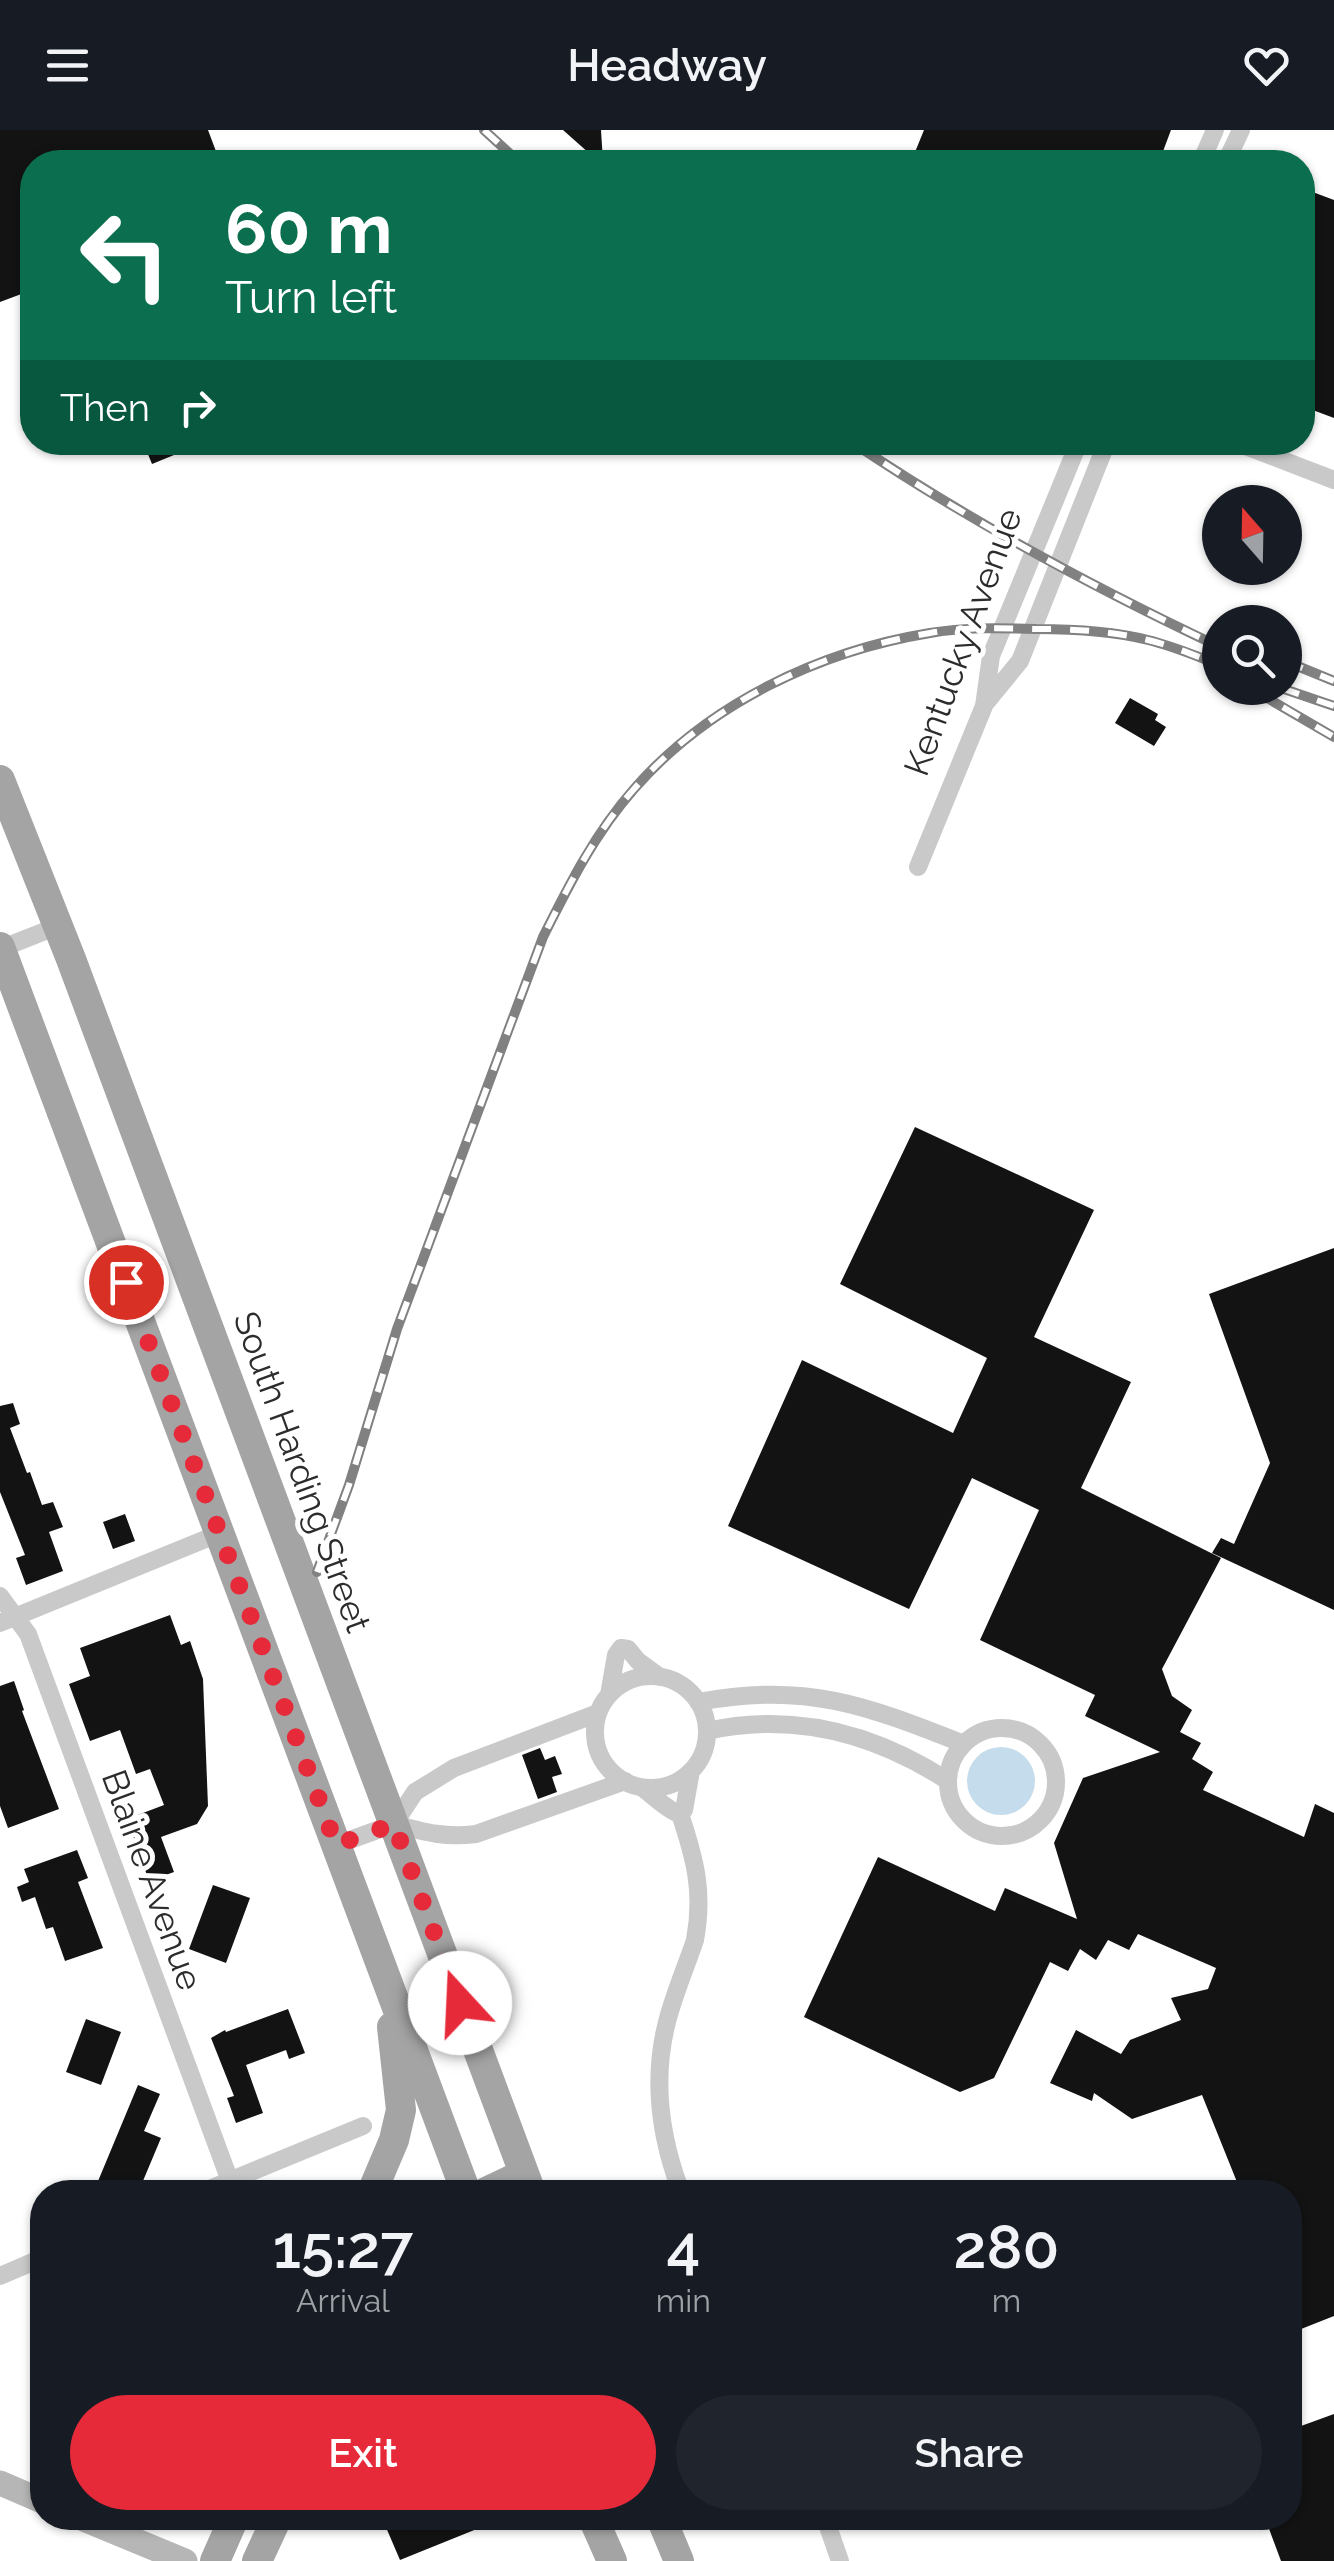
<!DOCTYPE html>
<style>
body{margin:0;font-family:Raleway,sans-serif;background:#20242c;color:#f1f3f6;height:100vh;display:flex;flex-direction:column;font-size:38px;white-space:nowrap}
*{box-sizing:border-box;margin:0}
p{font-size:32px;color:#9ea1a6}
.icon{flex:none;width:55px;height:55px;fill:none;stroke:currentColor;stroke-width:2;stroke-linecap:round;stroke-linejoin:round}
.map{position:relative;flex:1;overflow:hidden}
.panel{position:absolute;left:30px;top:2050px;width:1272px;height:350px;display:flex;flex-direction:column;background:#171b24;border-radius:40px;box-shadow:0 2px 8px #0004}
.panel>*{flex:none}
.guide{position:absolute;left:20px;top:20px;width:1295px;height:305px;border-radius:40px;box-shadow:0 2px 8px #0004;background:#0b6e4f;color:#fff;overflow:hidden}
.needle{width:65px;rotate:340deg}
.buttons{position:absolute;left:1202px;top:355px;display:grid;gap:20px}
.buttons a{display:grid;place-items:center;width:100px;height:100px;border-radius:50%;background:#171b24;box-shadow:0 2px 8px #0004;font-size:50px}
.pin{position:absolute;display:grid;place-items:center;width:85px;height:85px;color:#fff;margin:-42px;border:5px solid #fff;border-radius:50%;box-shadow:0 2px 10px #0007}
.me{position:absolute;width:110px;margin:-55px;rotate:340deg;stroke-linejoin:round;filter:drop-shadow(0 0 8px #0008)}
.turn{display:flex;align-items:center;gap:35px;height:210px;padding:0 40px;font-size:45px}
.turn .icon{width:130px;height:130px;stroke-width:2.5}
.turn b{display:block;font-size:70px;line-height:85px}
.then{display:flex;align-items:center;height:95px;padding:0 40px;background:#0003;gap:20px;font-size:38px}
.eta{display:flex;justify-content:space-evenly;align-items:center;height:170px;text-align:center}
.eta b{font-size:60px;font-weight:600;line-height:70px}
.action{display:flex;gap:20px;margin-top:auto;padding:20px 40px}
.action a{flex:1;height:115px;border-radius:60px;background:#e62a3a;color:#fff;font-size:40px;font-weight:600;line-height:115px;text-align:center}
.action a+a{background:#20242c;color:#f1f3f6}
header{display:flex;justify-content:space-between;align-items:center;height:130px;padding:0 40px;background:#171b24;font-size:45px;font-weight:600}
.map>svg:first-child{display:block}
.water{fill:#c4dceb}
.building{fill:#131313}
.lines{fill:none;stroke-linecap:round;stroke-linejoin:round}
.street{stroke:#c9c9c9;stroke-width:18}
.secondary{stroke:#b6b6b6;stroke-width:25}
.primary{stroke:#a4a4a4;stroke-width:30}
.rail-casing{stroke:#818181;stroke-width:10}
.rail{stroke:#fff;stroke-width:6;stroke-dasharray:19;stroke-linecap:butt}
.route{stroke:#e62a3a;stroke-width:18;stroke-dasharray:0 32.4}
.labels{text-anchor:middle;stroke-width:10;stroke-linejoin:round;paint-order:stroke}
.street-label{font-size:35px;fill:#2c2c2c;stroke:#fff}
</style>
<header><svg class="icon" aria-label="menu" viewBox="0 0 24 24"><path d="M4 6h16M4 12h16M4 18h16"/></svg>Headway<svg class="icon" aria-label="heart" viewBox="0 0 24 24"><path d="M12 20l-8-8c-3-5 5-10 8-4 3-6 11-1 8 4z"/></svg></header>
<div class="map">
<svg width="1334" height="2431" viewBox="0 0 1334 2431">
<rect width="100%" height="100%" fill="#fff"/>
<path class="water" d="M967 1651a34 34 0 1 1 68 0a34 34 0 1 1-68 0Z"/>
<path class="building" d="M0,0h208l12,32h-188v128l-32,12z
M563,0h38l2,32h-4z
M924,0h247l-12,32h-248z
M1302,58l32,12v218l-32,-12z
M143,312h26l5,13 -22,9z
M1130,568l28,16 -3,6 11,7 -12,19 -39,-23z
M915,997l179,83 -60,127 97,45 -50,106 140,70 -59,111 10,27 20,14 -12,22 21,11 -9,16 21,13 -10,18 101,47 11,-33 19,9v503l-38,15 -6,-14v-125h-49l-39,-97 -70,24 -38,-26 -2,8 -42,-18 26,-53 45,24 9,-14 51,-20 -10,-22 37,-9 8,-21 -78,-34 -9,16 -21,-10 -12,20 -16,-11 -12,22 -18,-9 -56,116 -34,14 -156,-75 74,-160 117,54 10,-23 72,31 -23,-76 29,-65 77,-26 -75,-36 10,-21 -115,-55 59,-130 -67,-32 -63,131 -181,-83 74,-166 151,73 34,-75 -147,-74z
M1334,1118v362l-122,-57 9,-15 13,6 36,-81 -61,-169z
M13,1273l7,21 -10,4 17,45 3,-1 12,33 11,-3 10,25 -14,5 14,39 -37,14 -10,-27 9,-3 -25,-63v-86z
M125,1384l10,27 -22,8 -10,-27z
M170,1485l11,30 9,-4 13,38 5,127 -11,18 -36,13 13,35 -25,9 -22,-62 37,-14 -14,-36 -14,5 -16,-44 -30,11 -21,-57 21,-8 -10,-28z
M14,1551l10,29 -2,1 37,98 -51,19 -8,-22v-120z
M540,1618l5,12 10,-4 7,18 -10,3 5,15 -19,7 -16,-44z
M77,1720l11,28 -10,4 25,66 -38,13 -12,-34 -7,2 -11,-32 -13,5 -5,-15 12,-5 -5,-13z
M213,1755l37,13 -24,65 -37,-14z
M288,1879l17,44 -16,6 -3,-9 -40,15 17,48 -27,10 -9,-25 7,-2 -23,-58 14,-8 1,2z
M86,1889l35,13 -20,53 -35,-13z
M138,1955l22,9 -16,37 17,7 -21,50 -14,-5 -4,9h-11l-15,-6z
M1334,2284v147h-53l-16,-43h25v-88z
M382,2388h122l-104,42z"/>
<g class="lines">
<path class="street" d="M1201,32l14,-32
M1226,32l15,-32
M1235,312l99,38
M984,575l36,-44 87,-219
M918,737l66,-161 7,-50 88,-214
M0,819l58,-23
M0,1466l28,38 206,558
M0,1493l218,-89
M595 1602a56 56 0 1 1 112 0a56 56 0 1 1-112 0Z
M609,1565l7,-40 5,-7 7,1 10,12 22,16
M698,1572c109,-20 167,3 266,42
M948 1652a54 54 0 1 1 108 0a54 54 0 1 1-108 0Z
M707,1601c86,-19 167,2 241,50
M641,1657c10,7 29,25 39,27
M394,1694c30,8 50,14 82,10l149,-53
M336,1715l58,-21 21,-32 39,-24 144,-55
M202,2062l161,-66
M681,2062c-21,-55 -29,-112 -14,-170 7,-28 19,-55 28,-82 9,-48 0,-81 -15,-126l4,-4 7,-39
M0,2146l42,-18
M825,2388l15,43"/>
<path class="secondary" d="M0,2353l42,18
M81,2388l104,43"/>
<path class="primary" d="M0,650l71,179 460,1233
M0,817l466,1245
M372,2062l22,-52 7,-30 -9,-83
M486,2062l38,-18
M593,2388l19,43
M661,2388l18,43
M215,2431l19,-43
M257,2431l20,-43"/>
<defs>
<path id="rail" d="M484,0l35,32
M852,312c117,79 241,145 368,205
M1285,531l49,20
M1250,558l84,49
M1281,558l53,18
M317,1442l32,-87 48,-156 146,-392c26,-52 52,-104 91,-148 74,-85 185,-138 296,-156 34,-6 71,-5 106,-4 37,0 76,2 112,11 25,6 48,16 72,25"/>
</defs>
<use href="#rail" class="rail-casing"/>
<use href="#rail" class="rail"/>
</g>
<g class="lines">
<path class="route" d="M126,1152l210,563 58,-21 66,179"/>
</g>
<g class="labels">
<g class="street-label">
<text transform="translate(963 512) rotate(-70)" y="12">Kentucky Avenue</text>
<text transform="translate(302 1342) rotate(70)" y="12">South Harding Street</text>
<text transform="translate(152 1750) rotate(70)" y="12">Blaine Avenue</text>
</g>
</g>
</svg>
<div class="buttons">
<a><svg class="needle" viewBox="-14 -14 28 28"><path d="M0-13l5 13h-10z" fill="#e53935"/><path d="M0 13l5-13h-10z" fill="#9ea1a6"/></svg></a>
<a><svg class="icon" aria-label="search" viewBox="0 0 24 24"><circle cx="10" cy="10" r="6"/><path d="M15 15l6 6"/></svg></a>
</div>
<div class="pin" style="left:126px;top:1152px;background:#d93025"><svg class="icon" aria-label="arrive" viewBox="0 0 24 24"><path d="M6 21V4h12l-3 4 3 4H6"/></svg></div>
<svg class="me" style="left:460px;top:1873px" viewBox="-20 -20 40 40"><circle r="19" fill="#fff"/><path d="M0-13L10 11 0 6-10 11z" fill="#e62a3a"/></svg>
<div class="guide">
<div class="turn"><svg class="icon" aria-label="left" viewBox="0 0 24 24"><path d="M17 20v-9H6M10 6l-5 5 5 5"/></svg><div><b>60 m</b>Turn left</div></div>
<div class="then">Then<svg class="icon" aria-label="right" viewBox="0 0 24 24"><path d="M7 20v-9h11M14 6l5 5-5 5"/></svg></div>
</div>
<section class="panel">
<div class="eta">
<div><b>15:27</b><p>Arrival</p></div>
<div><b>4</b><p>min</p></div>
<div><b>280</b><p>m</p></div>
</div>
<div class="action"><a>Exit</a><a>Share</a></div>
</section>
</div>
